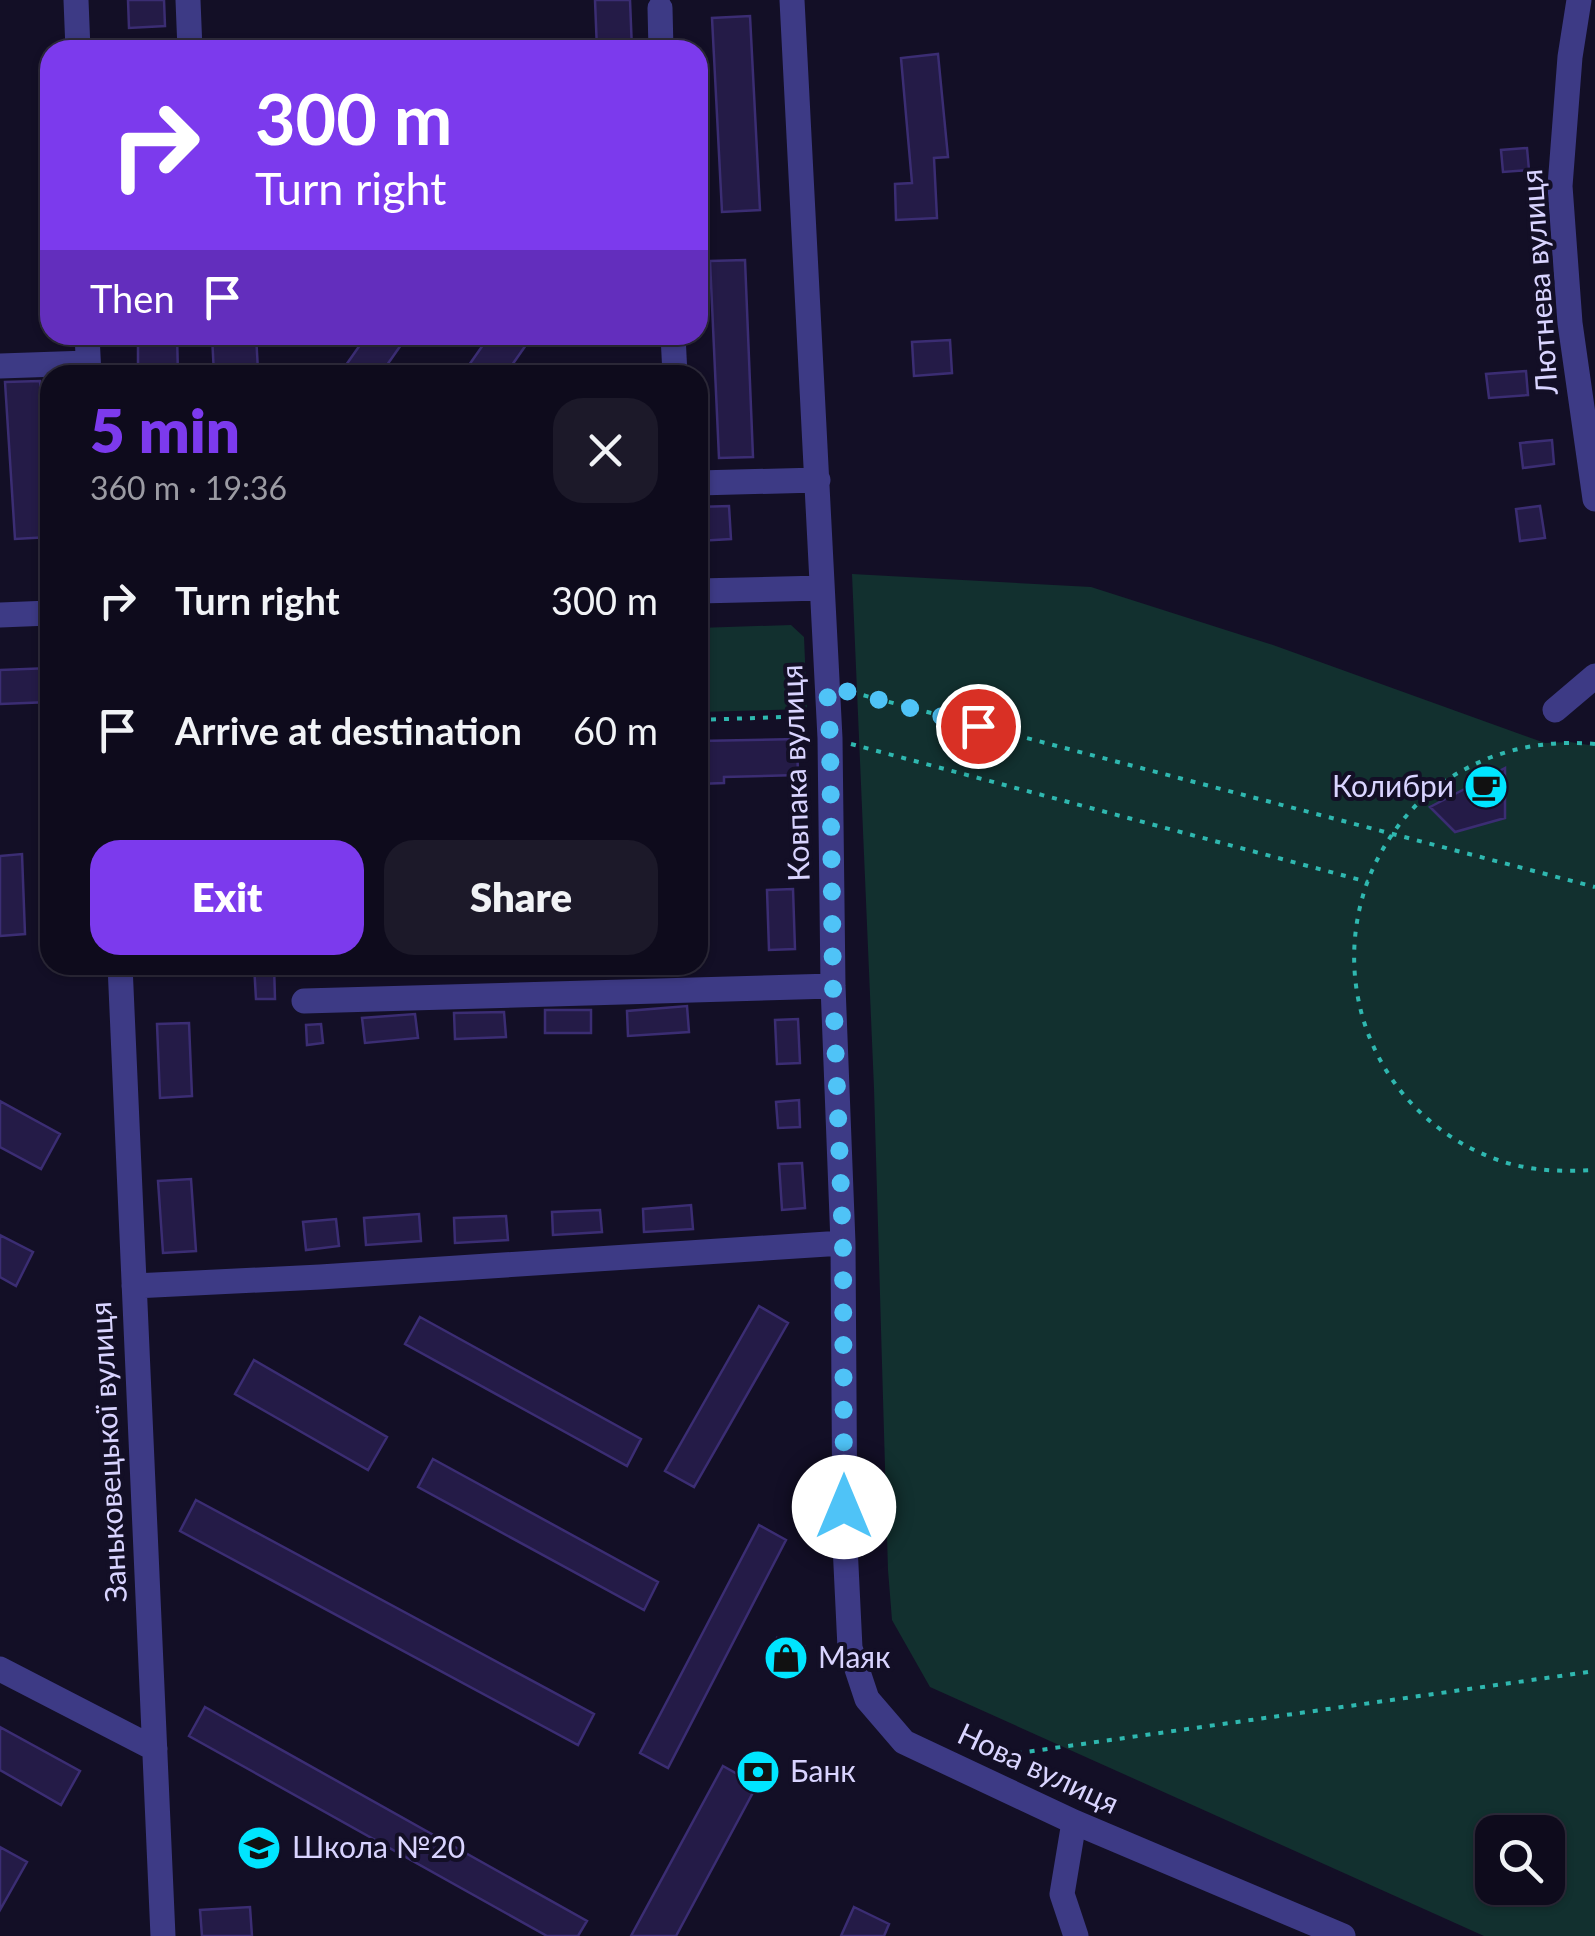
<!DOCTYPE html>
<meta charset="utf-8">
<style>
body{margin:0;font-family:Lato,sans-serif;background:#1c1929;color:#f1f3f6;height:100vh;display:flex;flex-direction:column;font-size:38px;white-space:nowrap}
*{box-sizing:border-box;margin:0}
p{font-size:32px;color:#9b9ba3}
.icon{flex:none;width:55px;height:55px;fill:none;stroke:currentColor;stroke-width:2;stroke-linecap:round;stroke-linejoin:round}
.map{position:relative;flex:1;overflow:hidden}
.side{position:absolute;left:40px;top:365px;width:668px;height:610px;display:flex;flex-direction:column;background:#0e0b1c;border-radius:30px;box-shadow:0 2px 8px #0004,0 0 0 2px #2e2b3b}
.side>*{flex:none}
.guide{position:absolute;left:40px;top:40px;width:668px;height:305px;border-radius:30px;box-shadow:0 2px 8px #0004,0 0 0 2px #2e2b3b;background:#7c3aed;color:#fff;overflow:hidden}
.controls{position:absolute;left:1475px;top:1815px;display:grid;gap:20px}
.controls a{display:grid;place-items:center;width:90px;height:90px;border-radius:20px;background:#0e0b1c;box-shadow:0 2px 8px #0004,0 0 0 2px #2e2b3b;font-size:50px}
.pin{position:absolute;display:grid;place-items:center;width:85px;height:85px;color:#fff;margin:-42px;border:5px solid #fff;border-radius:50%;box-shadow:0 2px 10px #0007}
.me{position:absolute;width:110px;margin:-55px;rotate:0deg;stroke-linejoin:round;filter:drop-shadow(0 0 8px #0008)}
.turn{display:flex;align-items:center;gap:35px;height:210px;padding:0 50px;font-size:45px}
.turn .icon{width:130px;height:130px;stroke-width:2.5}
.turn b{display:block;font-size:70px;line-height:85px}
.then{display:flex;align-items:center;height:95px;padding:0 50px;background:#0003;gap:20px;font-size:38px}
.round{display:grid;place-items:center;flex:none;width:105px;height:105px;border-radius:30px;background:#1c1929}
.headline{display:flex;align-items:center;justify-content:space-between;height:170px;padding:0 50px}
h1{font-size:60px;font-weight:800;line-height:75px;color:#7c3aed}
.cta{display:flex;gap:20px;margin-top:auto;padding:20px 50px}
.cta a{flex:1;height:115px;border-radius:30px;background:#7c3aed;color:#fff;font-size:40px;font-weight:800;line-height:115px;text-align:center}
.cta a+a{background:#1c1929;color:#f1f3f6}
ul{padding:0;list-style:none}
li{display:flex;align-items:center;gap:30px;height:130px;padding:0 50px}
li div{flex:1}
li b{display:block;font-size:38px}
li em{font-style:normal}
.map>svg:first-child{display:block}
.green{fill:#12302f;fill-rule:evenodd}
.building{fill:#241b47;stroke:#3b2d73;stroke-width:2.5}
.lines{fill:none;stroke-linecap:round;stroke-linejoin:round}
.path{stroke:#2fb8b0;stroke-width:4;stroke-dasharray:5 8;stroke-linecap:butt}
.minor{stroke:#3d3a85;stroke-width:25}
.route{stroke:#4fc3f7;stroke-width:18;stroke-dasharray:0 32.4}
.labels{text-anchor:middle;stroke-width:8;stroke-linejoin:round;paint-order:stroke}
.street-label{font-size:30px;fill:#d9d4ff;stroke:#130f26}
.poi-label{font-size:30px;fill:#d9d4ff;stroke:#130f26;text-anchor:start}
</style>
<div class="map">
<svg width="1595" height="1936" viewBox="0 0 1595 1936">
<rect width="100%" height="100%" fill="#130f26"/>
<path class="green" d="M852,574l239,13 182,58 272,98 25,-1 25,4v1190h-111l-554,-249 -38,-67 -4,-50 -14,-482zM1492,1832h56v56h-56z
M791,625l13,12 3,72 -109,3v-84z"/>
<path class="building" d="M128,0h36l1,26 -36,2z
M595,0h35l2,50h-35z
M750,16l10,194 -38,2 -10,-194z
M938,54l10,103 -14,1 3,60 -41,2 -1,-36 17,-1 -11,-125z
M1527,148l2,22 -26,2 -2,-22z
M745,260l8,197 -34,1 -9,-197z
M138,335h39l1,40h-40z
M212,335h44l2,35 -18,1v4h-26z
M367,335h41l-28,40h-41z
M490,335h43l-28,40h-43z
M950,340l2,33 -38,3 -2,-34z
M1526,371l2,24 -39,3 -3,-24z
M40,381l10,156 -35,2 -10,-157z
M1552,440l2,24 -31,4 -3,-25z
M729,506l2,33 -33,2v-34z
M1540,506l5,32 -25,3 -4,-32z
M50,668v34l-50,2v-34z
M797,739l1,36 -74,2v6l-26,1v-43z
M1505,768v50l-50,14 -25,-25z
M22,854l3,80 -25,2v-80z
M793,889l2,60 -26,1 -2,-60z
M254,965h20l1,34h-19z
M687,1006l2,26 -61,4 -1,-25z
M545,1010h46v23h-46z
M504,1012l2,25 -51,2 -1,-26z
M415,1014l3,24 -53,5 -3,-25z
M798,1019l2,44 -23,1 -2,-44z
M189,1023l3,73 -32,2 -3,-74z
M321,1024l2,19 -16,2 -1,-20z
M799,1100l1,27 -22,1 -2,-26z
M0,1101l60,33 -19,35 -41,-22z
M802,1163l3,45 -23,2 -3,-46z
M191,1179l5,72 -33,2 -5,-72z
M691,1205l2,24 -49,3 -1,-23z
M600,1210l2,22 -49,3 -1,-23z
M419,1214l2,27 -55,4 -2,-27z
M506,1216l2,24 -53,3 -1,-25z
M336,1219l3,27 -33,4 -3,-28z
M0,1235l33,17 -17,34 -16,-9z
M759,1306l29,17 -94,164 -29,-16z
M420,1317l221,122 -14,27 -222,-122z
M254,1360l133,77 -19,33 -133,-76z
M433,1459l225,123 -14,28 -226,-123z
M196,1500l398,214 -16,31 -398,-214z
M759,1525l27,15 -118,228 -28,-15z
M777,1638l27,8 -9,31 -27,-8z
M205,1707l382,214 -9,15h-31l-358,-200z
M0,1727l80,44 -19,34 -61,-35z
M723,1766l34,19 -81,151h-45z
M0,1847l27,15 -27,48z
M250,1907l2,29h-50l-2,-26z
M854,1907l35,17 -5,12h-43z"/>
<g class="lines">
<path class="path" d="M851,692l744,195
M698,720l111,-4
M851,744l517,138
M1595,744c-57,-5 -110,8 -157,42 -32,24 -57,59 -71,97 -40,113 16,236 131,277 31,11 64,12 97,10
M991,1757l604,-86"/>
<path class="minor" d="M76,0l2,50
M188,0l2,50
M792,0l38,738 3,248 10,257 2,302 5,103 17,51 37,43 170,80 269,114
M1579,0l-9,57 -10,129 10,137 25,176
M660,8l1,42
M87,335l2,40
M673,335l2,40
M0,366l88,-3
M698,483l120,-3
M698,591l124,-3
M0,615l50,-2
M1555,710l40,-34
M120,965l43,971
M304,1001l529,-15
M134,1286l186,-9 523,-34
M0,1669l155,80
M1074,1822l-12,72 14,42"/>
</g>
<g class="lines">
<path class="route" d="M844,1507l-1,-264 -10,-257 -3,-248 -3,-52 151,40"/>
</g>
<defs>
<symbol id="cafe-disc" viewBox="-11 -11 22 22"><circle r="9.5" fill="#00e5ff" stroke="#130f26"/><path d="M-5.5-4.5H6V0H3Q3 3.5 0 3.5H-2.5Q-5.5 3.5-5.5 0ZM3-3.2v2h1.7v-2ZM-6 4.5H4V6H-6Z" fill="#111"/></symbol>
<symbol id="shop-disc" viewBox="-11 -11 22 22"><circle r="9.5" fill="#00e5ff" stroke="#130f26"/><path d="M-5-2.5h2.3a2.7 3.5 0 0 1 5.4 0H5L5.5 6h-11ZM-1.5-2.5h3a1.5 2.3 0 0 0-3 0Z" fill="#111"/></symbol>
<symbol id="bank-disc" viewBox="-11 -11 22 22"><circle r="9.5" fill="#00e5ff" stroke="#130f26"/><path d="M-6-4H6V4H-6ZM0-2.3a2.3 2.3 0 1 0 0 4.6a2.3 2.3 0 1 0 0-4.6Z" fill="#111"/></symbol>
<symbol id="school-disc" viewBox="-11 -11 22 22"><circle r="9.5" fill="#00e5ff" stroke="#130f26"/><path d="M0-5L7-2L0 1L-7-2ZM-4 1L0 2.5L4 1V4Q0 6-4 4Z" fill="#111"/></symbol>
</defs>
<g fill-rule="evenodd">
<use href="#cafe-disc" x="1461" y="762" width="50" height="50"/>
<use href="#shop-disc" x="761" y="1633" width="50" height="50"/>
<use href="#bank-disc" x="733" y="1747" width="50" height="50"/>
<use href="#school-disc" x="234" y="1823" width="50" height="50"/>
</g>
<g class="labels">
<g class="street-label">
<text transform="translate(1540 282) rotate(-94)" y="10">Лютнева вулиця</text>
<text transform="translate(796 773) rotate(-92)" y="10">Ковпака вулиця</text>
<text transform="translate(109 1452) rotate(-93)" y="10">Заньковецької вулиця</text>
<text transform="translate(1038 1769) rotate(25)" y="10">Нова вулиця</text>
</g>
<g class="poi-label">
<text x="1454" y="797" text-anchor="end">Колибри</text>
<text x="818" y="1668">Маяк</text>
<text x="790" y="1782">Банк</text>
<text x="292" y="1858">Школа №20</text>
</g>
</g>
</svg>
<div class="controls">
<a><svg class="icon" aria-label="search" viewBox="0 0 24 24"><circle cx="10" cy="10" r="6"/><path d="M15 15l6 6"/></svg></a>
</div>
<div class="pin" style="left:978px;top:726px;background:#d93025"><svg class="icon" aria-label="arrive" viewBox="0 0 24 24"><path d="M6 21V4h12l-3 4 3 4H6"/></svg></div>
<svg class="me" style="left:844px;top:1507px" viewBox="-20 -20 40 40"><circle r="19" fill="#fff"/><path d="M0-13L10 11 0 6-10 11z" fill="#4fc3f7"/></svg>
<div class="guide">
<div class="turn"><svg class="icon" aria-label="right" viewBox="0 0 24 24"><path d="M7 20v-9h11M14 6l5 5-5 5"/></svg><div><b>300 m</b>Turn right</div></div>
<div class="then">Then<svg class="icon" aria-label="arrive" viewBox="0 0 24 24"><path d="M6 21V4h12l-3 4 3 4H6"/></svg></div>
</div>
<section class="side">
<div class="headline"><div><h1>5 min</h1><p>360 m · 19:36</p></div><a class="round"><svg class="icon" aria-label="close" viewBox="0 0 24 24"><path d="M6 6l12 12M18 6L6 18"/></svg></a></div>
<ul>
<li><svg class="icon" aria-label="right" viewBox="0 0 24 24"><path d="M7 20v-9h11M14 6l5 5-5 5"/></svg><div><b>Turn right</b></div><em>300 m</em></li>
<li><svg class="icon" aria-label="arrive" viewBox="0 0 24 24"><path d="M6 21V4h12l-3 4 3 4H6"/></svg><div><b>Arrive at destination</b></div><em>60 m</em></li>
</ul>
<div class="cta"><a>Exit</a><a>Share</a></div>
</section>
</div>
